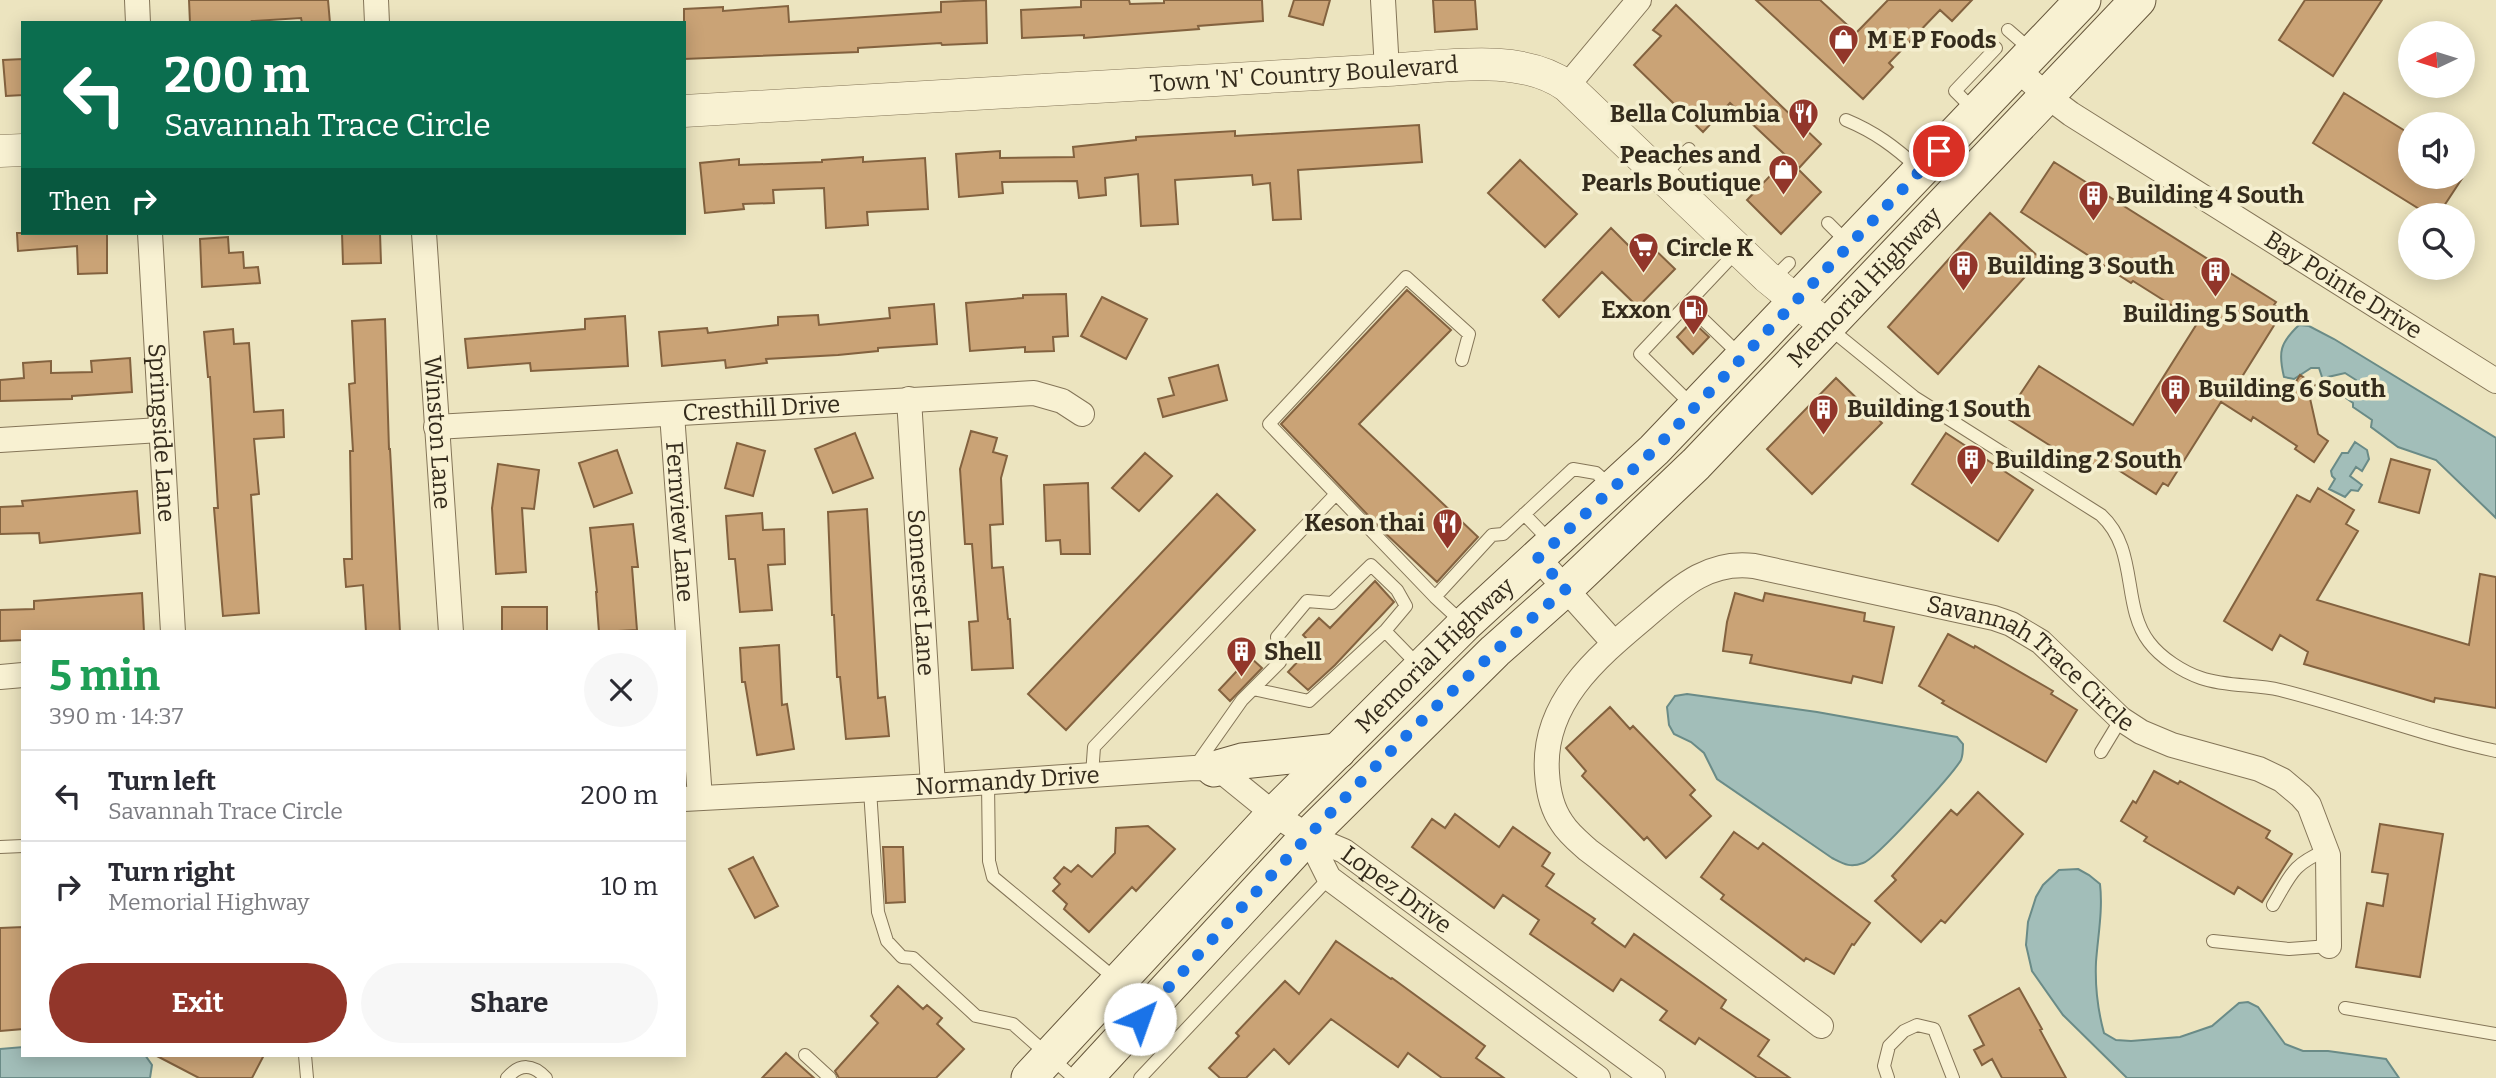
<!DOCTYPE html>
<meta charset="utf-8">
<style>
body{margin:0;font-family:Bitter,serif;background:#f7f7f7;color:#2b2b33;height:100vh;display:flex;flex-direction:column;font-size:26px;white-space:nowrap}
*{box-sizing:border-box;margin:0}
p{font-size:23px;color:#7c7c81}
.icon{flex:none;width:38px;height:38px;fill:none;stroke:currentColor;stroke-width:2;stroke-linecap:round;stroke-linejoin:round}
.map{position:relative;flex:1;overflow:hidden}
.details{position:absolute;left:21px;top:630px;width:665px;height:427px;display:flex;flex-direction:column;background:#fff;border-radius:0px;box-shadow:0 4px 18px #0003}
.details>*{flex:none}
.banner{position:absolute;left:21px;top:21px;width:665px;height:214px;border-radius:0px;box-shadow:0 4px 18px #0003;background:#0b6e4f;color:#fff;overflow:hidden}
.needle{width:46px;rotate:266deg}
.fabs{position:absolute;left:2398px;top:21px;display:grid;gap:14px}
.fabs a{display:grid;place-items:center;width:77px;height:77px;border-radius:50%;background:#fff;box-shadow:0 4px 18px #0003;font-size:35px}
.pin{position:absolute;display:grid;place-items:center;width:60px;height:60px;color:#fff;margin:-30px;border:4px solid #fff;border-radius:50%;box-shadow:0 2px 7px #0007}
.me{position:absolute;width:77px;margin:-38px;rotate:42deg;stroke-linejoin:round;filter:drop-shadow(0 0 5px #0008)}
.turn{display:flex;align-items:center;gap:24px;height:147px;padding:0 28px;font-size:32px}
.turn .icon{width:91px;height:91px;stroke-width:2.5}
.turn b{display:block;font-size:49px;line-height:60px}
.then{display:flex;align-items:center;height:66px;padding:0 28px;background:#0003;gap:14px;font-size:26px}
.round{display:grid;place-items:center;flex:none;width:74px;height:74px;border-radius:37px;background:#f7f7f7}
.head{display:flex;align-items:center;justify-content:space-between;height:119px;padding:0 28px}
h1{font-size:42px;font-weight:700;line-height:52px;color:#1e9e55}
.button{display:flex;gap:14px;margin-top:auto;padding:14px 28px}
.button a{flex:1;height:80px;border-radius:42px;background:#92362a;color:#fff;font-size:28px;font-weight:700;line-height:80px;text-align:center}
.button a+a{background:#f7f7f7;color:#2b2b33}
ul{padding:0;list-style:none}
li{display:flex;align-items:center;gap:21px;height:91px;padding:0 28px;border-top:2px solid #e1e1e2}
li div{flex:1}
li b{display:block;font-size:26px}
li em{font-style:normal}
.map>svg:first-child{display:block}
.water{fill:#a2beb9;stroke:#6a8b87;stroke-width:2}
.building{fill:#caa376;stroke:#83623f;stroke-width:2}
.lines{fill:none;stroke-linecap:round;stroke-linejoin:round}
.service-casing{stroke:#847558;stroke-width:14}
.minor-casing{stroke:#847558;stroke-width:26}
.tertiary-casing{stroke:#847558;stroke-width:33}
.secondary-casing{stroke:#66563b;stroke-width:37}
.service{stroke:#f8f1d2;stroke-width:12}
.minor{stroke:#f8f1d2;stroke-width:24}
.tertiary{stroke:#f8f1d2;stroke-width:32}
.secondary{stroke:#f8f1d2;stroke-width:35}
.route{stroke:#1a73e8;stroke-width:12;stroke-dasharray:0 21.6}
.labels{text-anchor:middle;stroke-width:7;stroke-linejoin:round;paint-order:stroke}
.poi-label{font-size:24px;font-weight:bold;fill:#342b1c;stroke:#f4eece;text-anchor:start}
.street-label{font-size:24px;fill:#342b1c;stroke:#f4eece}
</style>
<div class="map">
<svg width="2496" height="1078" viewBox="0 0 2496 1078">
<rect width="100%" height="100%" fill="#ece4bf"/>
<path class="water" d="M2299,325l10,1 25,13 162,99v80l-60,-58 -38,-13 -27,-20 1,-7 -19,-13v-4l-7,-5 10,-18 -11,-7 -17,4 -4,6 -5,-15h-8l-17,11 -10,-2c-6,-25 -4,-34 15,-52z
M2355,442l12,8 2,9 -7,12 -6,-4 -6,9 12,9 -4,6 -7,-1 -6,7 -16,-8 6,-10 -3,-3 -1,-5 11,-18h6z
M1687,694l130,18 140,25 6,7c0,6 0,11 -2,16 -9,15 -85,99 -98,103 -13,5 -19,1 -31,-5l-115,-79 -13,-26 -13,-11 -17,-8 -5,-9 -2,-18 8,-11z
M2078,869l11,6 11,9c3,26 -2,51 -4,78 -1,23 2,49 8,71l12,7 15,1 49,-4 32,-11 27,-23 9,-1 10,5 27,37 18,7h25l58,8 13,19h-272l-64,-63 -31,-44 -6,-26 2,-23 8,-25 7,-12 16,-15z
M23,1047v8h122l7,10 -2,13h-150v-29z"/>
<path class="building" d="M189,0h139l2,23h-28l-1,-5 -49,3 1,2h-63z
M986,0l1,43 -45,2 -1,-2 -83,5v4l-174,7v-50l39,-2v4l65,-5 1,16 152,-10v-10z
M1081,0h48l1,4 34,-1v-3h98l1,21 -65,5 1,3 -115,9v-3l-62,3 -1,-28 60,-3z
M1294,0h36l-7,25 -34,-9z
M1433,0h42l2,29 -42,3z
M1756,0h64l36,33 32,-33h84l-20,21 -12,-11 -51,53 4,4 -30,32z
M2305,0h77l-49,76 -54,-36z
M1676,5l145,139 -22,24 -69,-65 -27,29 -69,-67 27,-29 -8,-6z
M23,59v36l-17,1 -3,-36z
M2344,93l66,41v43h53l-25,38h-9l-116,-72z
M1419,125l3,37 -124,8 3,49 -28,1 -3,-37 -17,2 -1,-10 -77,5 3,44 -37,2 -3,-52 -33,4 1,17 -27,3 -2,-17 -75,1 1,11 -44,4 -3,-43 44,-3v7l74,-1 -1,-10 63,-7v-3l99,-6v5z
M863,157v5l62,-4 3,51 -61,3 1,13 -42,3 -2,-40 -51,2 1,13 -31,1 1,5 -39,4 -5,-50 39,-4v6l83,-3v-2z
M1787,158l34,34 -40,42 -34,-34z
M1520,160l57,54 -32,33 -57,-54z
M2054,162l222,140 -2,3 9,6 -43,69 20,14 34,-9 6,-10 15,10 -6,9 9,40 10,7 -14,21 -19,-13 2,-3 -44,-29 -2,4 -30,-19 -53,84 -5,-3 -7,11 -55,-35 -9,13 -87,-55 34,-51 94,59 65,-103 -65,-41 -2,2 -110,-71z
M1990,213l51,46 -103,115 -50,-47z
M1611,228l26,26 11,-11 27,26 -37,38 -36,-35 -43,45 -16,-17z
M17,233h90v40l-29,1 -1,-28 -59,5z
M342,233h38l1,30 -38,1z
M228,237l1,16 14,-1 1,16 14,-1 2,16 -58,4 -2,-48z
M1407,290l44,40 -92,94 119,113 -41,45 -52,-49 -104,-109z
M1066,294l2,42 -15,1 1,14 -29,1v-5l-55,4 -4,-48 57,-5v-3z
M1102,297l45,22 -21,40 -45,-23z
M934,304l3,40 -59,4v3l-40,4 -72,4 1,4 -41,5 -1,-8 -63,6 -3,-34 48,-4 1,5 70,-8v-8l40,-2 1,10 71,-7 -1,-10z
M625,316l3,50 -97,5 -1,-8 -62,5 -3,-29 120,-10v-10z
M385,319l4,130h1l10,183h-34l-3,-47 -17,2 -2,-28h8l-2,-108h3l-4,-67 6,-1 -3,-62z
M1692,321l17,16 -16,17 -16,-17z
M233,329l1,15 15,-1 5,69 29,-2 1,27 -30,2 5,55 -8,1 8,118 -36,3 -9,-108h4l-8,-131h-2l-4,-45z
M130,358l2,34 -60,4v3l-72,2v-21l24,-2 -1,-15 28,-2v12l41,-1 -1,-11z
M1218,365l9,35 -64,17 -5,-18 16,-4 -5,-17z
M1836,378l46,45 -70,71 -45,-45z
M971,431l26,7 -4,14 14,4 -6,22 2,46 -13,1 2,43 11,-1 5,52h2l3,49 -41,2 -3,-48 9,-1 -6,-77h-7l-5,-75z
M855,433l18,45 -40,15 -18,-44z
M1946,433l87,57 -35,51 -86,-57z
M737,443l28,8 -12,45 -28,-8z
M617,450l15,43 -38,14 -15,-44z
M1145,453l27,23 -33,35 -27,-23z
M2391,459l39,11 -11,43 -40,-11z
M498,464l41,6 -5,39 -12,-1 4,64 -30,2 -4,-66z
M1088,483l2,71h-29l-1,-14 -14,1 -2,-56z
M2318,488l36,22 -8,14 12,7 -41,69 152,45 11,-71 16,3v131l-61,-10 -1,4 -130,-38 4,-12 -28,-17 -8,15 -48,-29 73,-126 13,7z
M137,491l3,42 -100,10 -1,-10 -39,1v-27l23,-1 -1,-5z
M1217,494l38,36 -189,200 -38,-36z
M867,509l11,189 7,-1 4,39 -43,3 -6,-62h-3l-3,-62h-2l-4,-103z
M762,513l1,17 21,-1 1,35 -17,1 4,45 -32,2 -5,-53h-6l-3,-43z
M633,524l5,43h-6l5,63 -38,2 -3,-40h1l-7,-64z
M1375,581l19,21 -59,63 -27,25 -20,-18 25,-27 -10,-10 16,-17 11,10z
M142,593l2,39h-121v8l-23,1v-31l34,-1v-8z
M1735,593l28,8 2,-8 100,20 -1,8 30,6 -12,56 -29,-7 -2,7 -101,-20 2,-8 -29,-4 4,-29z
M502,607h45v25h-45z
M1948,634l26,14 1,-2 78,45 -2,3 26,16 -31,52 -104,-59 2,-2 -25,-15z
M779,645l3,60 5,-1 7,45 -37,6 -12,-73h-3l-2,-34z
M1250,657l12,11 -32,33 -11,-11z
M1610,707l20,22 3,-3 62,64 -5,5 21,21 -45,42 -19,-21 -3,3 -62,-64 4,-5 -20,-23z
M2154,771l24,13 2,-3 90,50 -4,7 26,16 -30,48 -24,-15 -4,7 -90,-53 3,-4 -26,-16 12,-20 3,2z
M1978,792l45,42 -78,89 -4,-3 -20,22 -46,-41 21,-21 -4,-4 59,-66 6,5z
M1455,814l44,33 14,-20 37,26 -8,13 12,8 -8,12 49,33 -3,4 33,24 9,-13 92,66 -5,8 48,32 -11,16 32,22h-33l-58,-40 -4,6 -35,-24 7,-9 -46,-32 -8,12 -83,-57 9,-14 -36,-25 -9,13 -82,-61 20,-28 13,9z
M2380,824l63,10 -23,143 -64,-10 11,-64 16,3 5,-32 -16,-2z
M1148,826l27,23 -39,42 -4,-4 -43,45 -25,-23 3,-5 -14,-13 7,-7 -6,-6 10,-11 7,5 7,-7 14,12 23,-24 1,-25z
M1734,832l24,17 5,-6 107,80 -16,22 -2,-1 -18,30 -28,-16 -2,3 -83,-62 3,-4 -23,-18z
M883,847h20l2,55 -19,1z
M753,857l25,49 -23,12 -26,-49z
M23,927v102l-23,2v-103z
M1336,941l55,38 1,-1 93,68 -9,12 28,20h-62l-34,-25 -10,14 -67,-48 -42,45 -15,-15 -28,29h-26l-11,-10 30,-32 -3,-3 49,-52 14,13z
M898,986l25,23 4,-4 15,13 -5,6 27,25 -28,29h-97l-4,-7 43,-48 -7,-7z
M2019,988l23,41 -2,1 26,48h-64l-10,-19 -10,6 -8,-15 10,-5 -15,-29z
M786,1053l28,25h-52z
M155,1055h109l-12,23h-53z"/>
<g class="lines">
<defs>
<path id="service" d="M2008,30l23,20
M1976,112l-21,-21 41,-43
M1846,120c29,12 49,27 72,48
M1662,177l27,-28
M1828,223l19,19
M1772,280l17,-17
M1688,305l52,50
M1828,327l86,70 187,118c38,35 20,90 48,127 12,16 34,30 52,36 26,9 54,6 79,12 73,18 143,46 216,61
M1462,360l7,-26 -63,-57 -137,147 166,173 57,-62 11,-1 70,-65 23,4 15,13
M1693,406l-53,-52 98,-104
M1524,514l27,28
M1435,597l28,26
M1253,689l56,12 76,-70
M2101,752l20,-33
M1194,768l48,-68 38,-38 -3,-25 30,-36 25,2 39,-38 26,25 9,16 -21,25 35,36
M1092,775l2,-28 242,-253
M988,783l1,78 4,16 125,104
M870,790l8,122 9,29 15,16 11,1 63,58 37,8 61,54
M0,847l23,-1
M2273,905c19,-32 18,-39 53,-55
M2213,941l76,8 40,-3
M2345,1008l151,26
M305,1055l2,23
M805,1055l25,23
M507,1078c13,-15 26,-14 39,0
M1140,1078l189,-200
M1888,1078l-4,-12 5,-20 15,-15 13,-6 17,4 19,49"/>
<g id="minor">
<path d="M137,0l1,23"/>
<path d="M376,0l1,23"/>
<path d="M1383,0l4,70"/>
<path id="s1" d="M2017,69l30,27 24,18 425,267"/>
<path d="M1567,86l72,-86"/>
<path id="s2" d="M150,233l23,399"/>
<path id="s3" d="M424,233l27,399"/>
<path id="s4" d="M909,399l24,387"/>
<path id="s5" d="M672,414l28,384"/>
<path id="s6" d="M436,427l598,-34 28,8 20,13"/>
<path d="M0,440l160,-10"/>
<path d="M1538,558l76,85"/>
<path d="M0,677l23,-2"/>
<path id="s7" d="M684,799l249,-13 261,-18 20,1 12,6 48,39 34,22 36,15 309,227"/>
<path d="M1308,836l21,42 269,200"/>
<path id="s8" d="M1821,1026l-233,-176c-9,-8 -20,-17 -26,-27 -10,-14 -14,-33 -15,-50 -5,-69 48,-114 97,-155 34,-29 63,-58 110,-52l240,52 17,6 30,18 80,77 20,13 31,13 87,24 23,11 19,16 8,9 19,50 1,91"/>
</g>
<g id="tertiary">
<path id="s9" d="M684,111l703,-41c57,-3 132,-18 180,16l200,191 60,49"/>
<path d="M0,151l23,-1"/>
</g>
<g id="secondary">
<path d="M1214,769l28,-8 96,-10"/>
<path id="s10" d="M1029,1078l245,-264 190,-189 190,-175 429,-450"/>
<path id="s11" d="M1085,1078l223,-242 187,-185 71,-63 130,-124 442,-464"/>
</g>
</defs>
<use href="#service" class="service-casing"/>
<use href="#minor" class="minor-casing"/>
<use href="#tertiary" class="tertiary-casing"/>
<use href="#secondary" class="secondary-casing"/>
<use href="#service" class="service"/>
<use href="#minor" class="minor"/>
<use href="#tertiary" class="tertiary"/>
<use href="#secondary" class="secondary"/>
</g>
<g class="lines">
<path class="route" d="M1140,1019c135,-149 272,-300 426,-430l-28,-31 116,-108 285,-299"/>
</g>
<defs>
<symbol id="shop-pin" viewBox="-11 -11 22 30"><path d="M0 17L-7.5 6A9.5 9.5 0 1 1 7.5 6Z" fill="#92362a" stroke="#f4eece"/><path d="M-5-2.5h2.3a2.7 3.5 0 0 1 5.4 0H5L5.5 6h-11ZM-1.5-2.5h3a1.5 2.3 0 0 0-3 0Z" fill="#fff"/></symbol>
<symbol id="restaurant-pin" viewBox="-11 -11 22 30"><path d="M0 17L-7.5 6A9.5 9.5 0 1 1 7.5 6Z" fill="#92362a" stroke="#f4eece"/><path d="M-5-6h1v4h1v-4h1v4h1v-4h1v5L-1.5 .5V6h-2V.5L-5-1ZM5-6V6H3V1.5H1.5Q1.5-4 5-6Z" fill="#fff"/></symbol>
<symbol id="building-pin" viewBox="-11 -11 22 30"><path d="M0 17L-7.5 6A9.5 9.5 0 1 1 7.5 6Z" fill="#92362a" stroke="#f4eece"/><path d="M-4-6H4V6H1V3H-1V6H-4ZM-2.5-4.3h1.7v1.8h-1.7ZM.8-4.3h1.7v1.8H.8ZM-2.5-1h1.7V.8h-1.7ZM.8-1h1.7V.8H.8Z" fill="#fff"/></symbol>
<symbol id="supermarket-pin" viewBox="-11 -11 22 30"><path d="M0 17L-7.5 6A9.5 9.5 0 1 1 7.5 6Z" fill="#92362a" stroke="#f4eece"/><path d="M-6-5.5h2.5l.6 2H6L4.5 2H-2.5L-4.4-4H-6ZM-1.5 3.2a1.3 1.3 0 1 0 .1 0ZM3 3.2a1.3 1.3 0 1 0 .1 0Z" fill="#fff"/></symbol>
<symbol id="fuel-pin" viewBox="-11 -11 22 30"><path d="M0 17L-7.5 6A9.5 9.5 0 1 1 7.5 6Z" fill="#92362a" stroke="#f4eece"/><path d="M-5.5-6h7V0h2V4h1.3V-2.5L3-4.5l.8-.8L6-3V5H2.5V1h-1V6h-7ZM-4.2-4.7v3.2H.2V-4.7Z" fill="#fff"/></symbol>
</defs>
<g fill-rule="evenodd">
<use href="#shop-pin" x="1826" y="22" width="35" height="47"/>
<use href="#restaurant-pin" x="1786" y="96" width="35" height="47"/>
<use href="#shop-pin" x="1766" y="152" width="35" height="47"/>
<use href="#building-pin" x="2076" y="178" width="35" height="47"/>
<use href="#supermarket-pin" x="1626" y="230" width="35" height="47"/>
<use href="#building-pin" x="1946" y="248" width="35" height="47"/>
<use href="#building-pin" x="2198" y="254" width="35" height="47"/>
<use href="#fuel-pin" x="1676" y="292" width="35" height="47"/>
<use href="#building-pin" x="2158" y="372" width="35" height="47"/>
<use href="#building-pin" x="1806" y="392" width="35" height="47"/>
<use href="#building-pin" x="1954" y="442" width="35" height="47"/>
<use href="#restaurant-pin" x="1430" y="506" width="35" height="47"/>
<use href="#building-pin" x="1224" y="634" width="35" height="47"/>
</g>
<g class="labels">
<g class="poi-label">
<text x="1867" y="48">M E P Foods</text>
<text x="1780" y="122" text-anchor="end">Bella Columbia</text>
<text x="1761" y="163" text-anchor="end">Peaches and<tspan x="1761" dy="28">Pearls Boutique</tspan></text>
<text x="2116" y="203">Building 4 South</text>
<text x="1666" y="256">Circle K</text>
<text x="1987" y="274">Building 3 South</text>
<text x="1671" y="318" text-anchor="end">Exxon</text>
<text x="2216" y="322" text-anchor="middle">Building 5 South</text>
<text x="2198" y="397">Building 6 South</text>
<text x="1847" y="417">Building 1 South</text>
<text x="1995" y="468">Building 2 South</text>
<text x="1425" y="531" text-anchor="end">Keson thai</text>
<text x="1264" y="660">Shell</text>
</g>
<g class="street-label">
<text dy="8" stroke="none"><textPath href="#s9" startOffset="621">Town 'N' Country Boulevard</textPath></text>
<text dy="8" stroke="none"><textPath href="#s1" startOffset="392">Bay Pointe Drive</textPath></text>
<text dy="8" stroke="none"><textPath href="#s11" startOffset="1111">Memorial Highway</textPath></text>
<text dy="8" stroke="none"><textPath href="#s6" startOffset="326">Cresthill Drive</textPath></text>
<text dy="8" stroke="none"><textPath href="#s2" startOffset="200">Springside Lane</textPath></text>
<text dy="8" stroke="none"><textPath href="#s3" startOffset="200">Winston Lane</textPath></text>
<text dy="8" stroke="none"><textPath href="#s5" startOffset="108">Fernview Lane</textPath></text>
<text dy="8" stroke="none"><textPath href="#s4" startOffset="194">Somerset Lane</textPath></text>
<text dy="8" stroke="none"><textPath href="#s10" startOffset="586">Memorial Highway</textPath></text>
<text dy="8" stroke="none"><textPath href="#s8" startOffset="999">Savannah Trace Circle</textPath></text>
<text dy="8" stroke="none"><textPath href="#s7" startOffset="324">Normandy Drive</textPath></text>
<text dy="8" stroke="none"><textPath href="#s7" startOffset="751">Lopez Drive</textPath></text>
</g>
</g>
</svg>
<div class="fabs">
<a><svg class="needle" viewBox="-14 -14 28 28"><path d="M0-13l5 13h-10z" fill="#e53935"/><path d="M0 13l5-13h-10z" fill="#7c7c81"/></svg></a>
<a><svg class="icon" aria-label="sound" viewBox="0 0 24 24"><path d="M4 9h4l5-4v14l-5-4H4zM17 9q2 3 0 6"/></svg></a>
<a><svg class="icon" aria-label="search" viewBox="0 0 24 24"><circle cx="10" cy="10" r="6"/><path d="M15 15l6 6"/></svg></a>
</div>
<div class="pin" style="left:1939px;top:151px;background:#d93025"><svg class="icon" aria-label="arrive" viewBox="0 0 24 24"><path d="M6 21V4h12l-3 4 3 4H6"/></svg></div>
<svg class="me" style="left:1140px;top:1019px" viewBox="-20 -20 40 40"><circle r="19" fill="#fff"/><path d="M0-13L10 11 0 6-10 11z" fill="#1a73e8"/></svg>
<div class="banner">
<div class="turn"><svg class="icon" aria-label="left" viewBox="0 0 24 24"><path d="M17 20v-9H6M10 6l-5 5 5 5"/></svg><div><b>200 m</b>Savannah Trace Circle</div></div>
<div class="then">Then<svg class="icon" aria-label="right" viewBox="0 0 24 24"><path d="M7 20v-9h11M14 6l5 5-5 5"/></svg></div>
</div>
<section class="details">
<div class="head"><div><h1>5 min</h1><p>390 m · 14:37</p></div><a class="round"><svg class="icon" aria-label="close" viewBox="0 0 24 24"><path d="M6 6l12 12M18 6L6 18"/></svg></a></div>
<ul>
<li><svg class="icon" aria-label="left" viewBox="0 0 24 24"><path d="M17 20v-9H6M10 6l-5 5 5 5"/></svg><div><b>Turn left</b><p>Savannah Trace Circle</p></div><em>200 m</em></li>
<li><svg class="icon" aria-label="right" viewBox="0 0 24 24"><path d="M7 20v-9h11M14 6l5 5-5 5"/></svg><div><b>Turn right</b><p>Memorial Highway</p></div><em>10 m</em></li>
</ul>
<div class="button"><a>Exit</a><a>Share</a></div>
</section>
</div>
